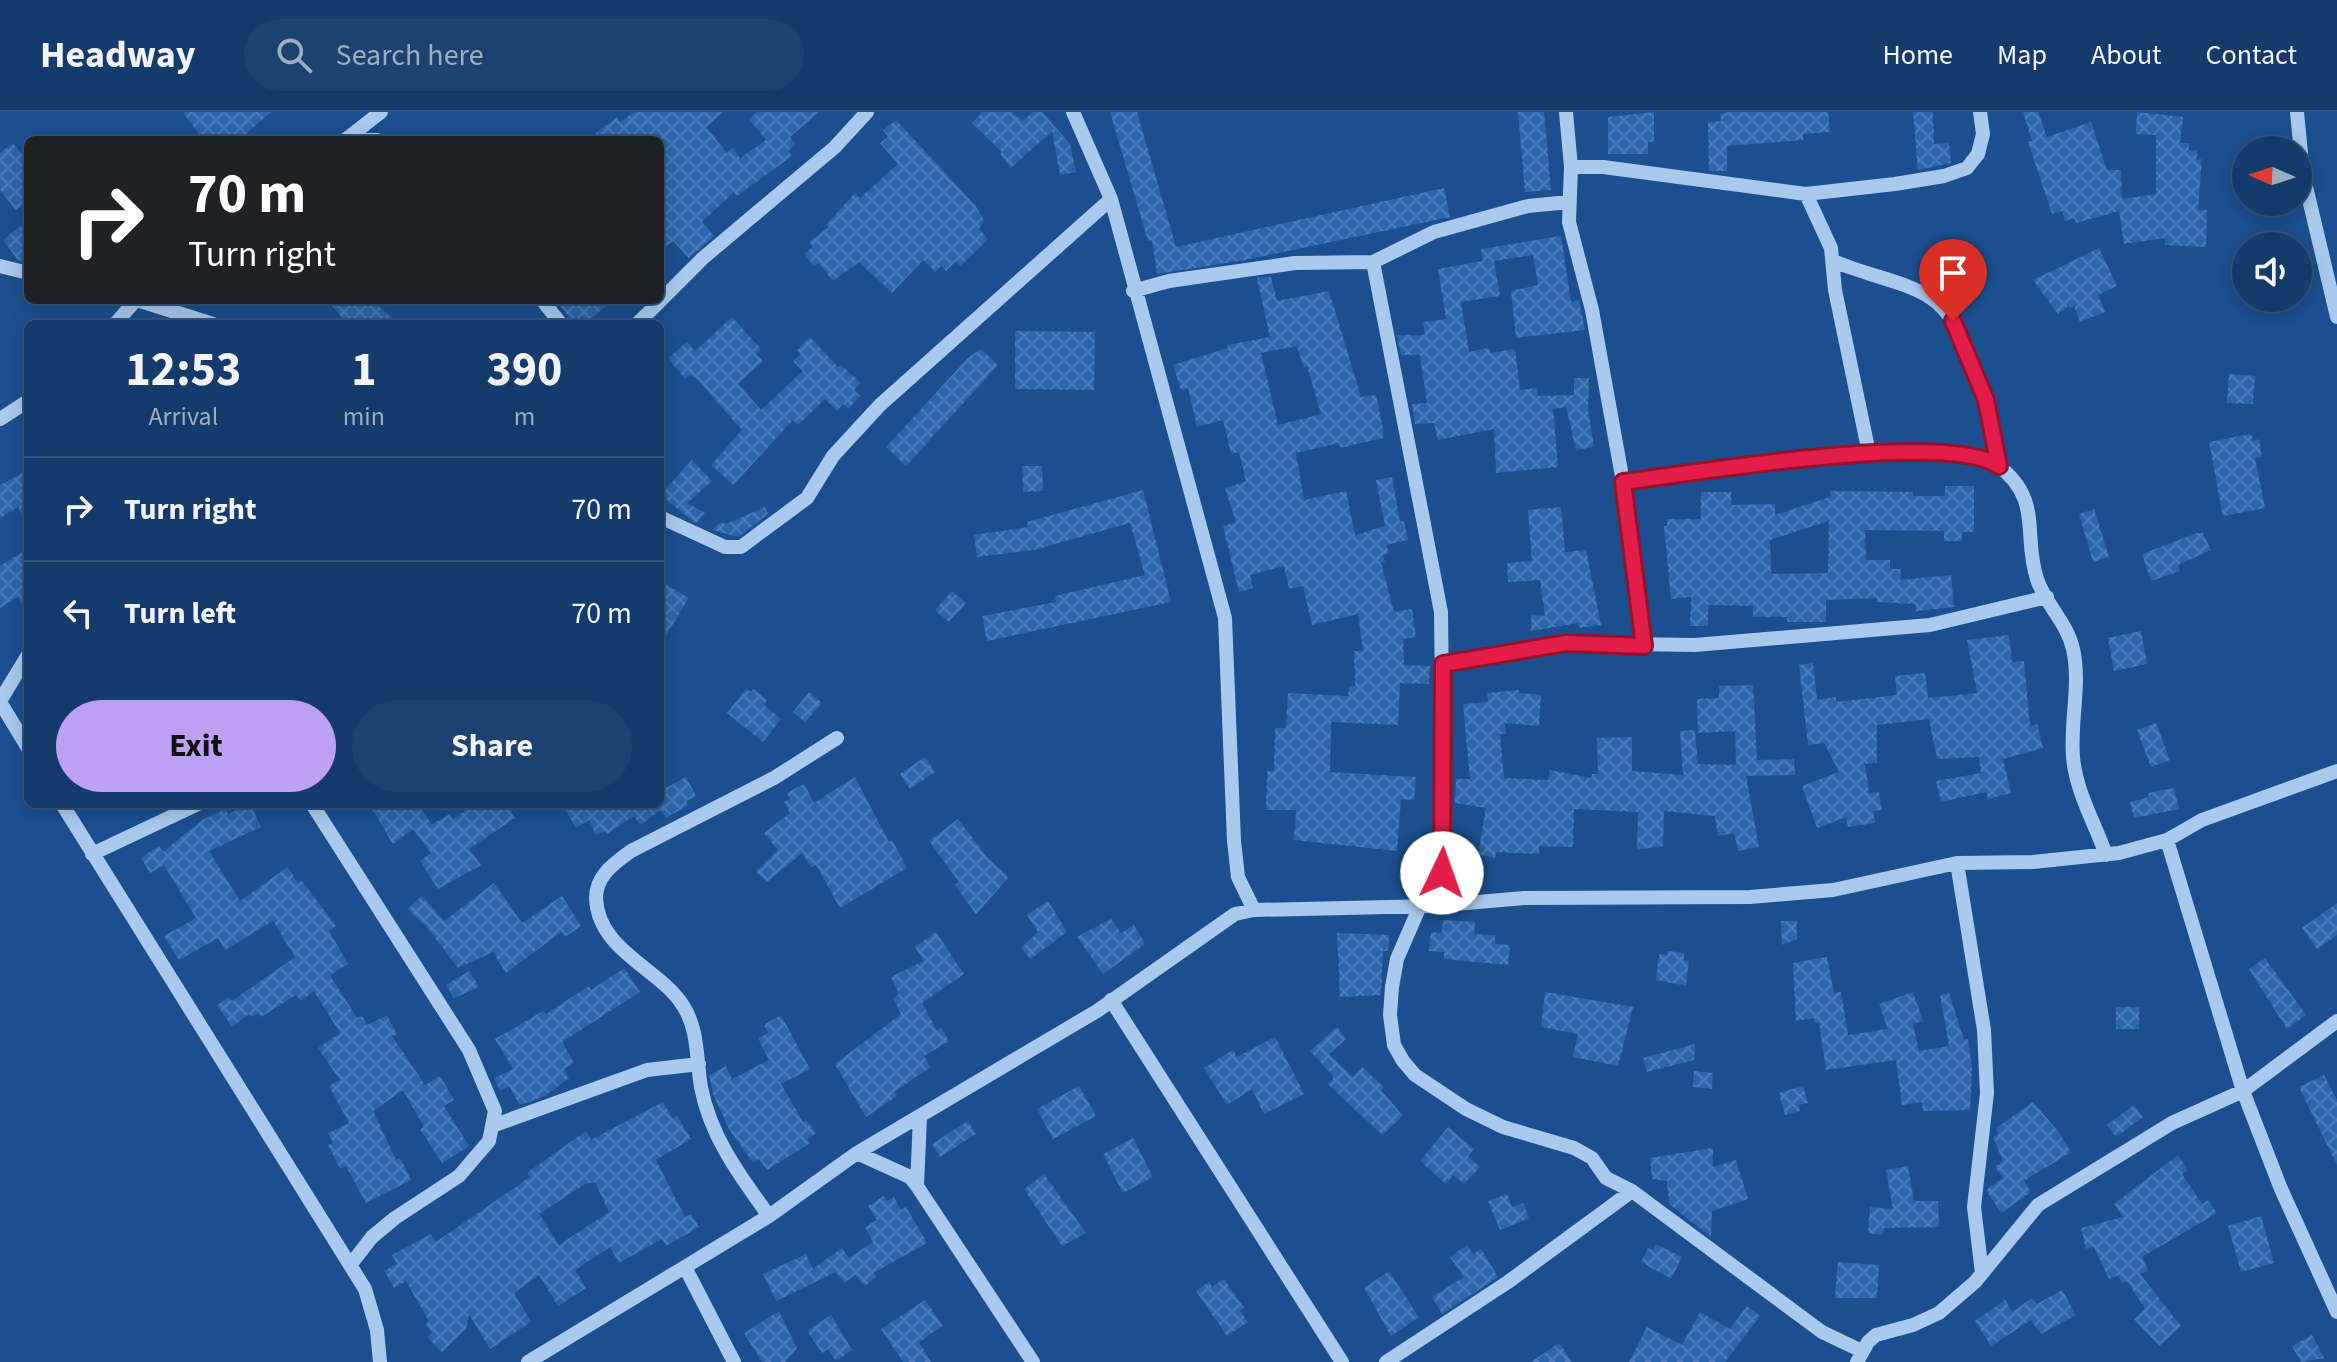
<!DOCTYPE html>
<style>
body{margin:0;font-family:"Source Sans 3",sans-serif;background:#1d4271;color:#f1f3f6;height:100vh;display:flex;flex-direction:column;font-size:30px;white-space:nowrap}
*{box-sizing:border-box;margin:0}
p{font-size:26px;color:#9dadc1}
.icon{flex:none;width:44px;height:44px;fill:none;stroke:currentColor;stroke-width:2;stroke-linecap:round;stroke-linejoin:round}
.map{position:relative;flex:1;overflow:hidden}
.drawer{position:absolute;left:24px;top:208px;width:640px;height:488px;display:flex;flex-direction:column;background:#143b6b;border-radius:12px;box-shadow:0 4px 20px #0003,0 0 0 2px #33557e}
.drawer>*{flex:none}
.hud{position:absolute;left:24px;top:24px;width:640px;height:168px;border-radius:12px;box-shadow:0 4px 20px #0003,0 0 0 2px #33557e;background:#202124;color:#fff;overflow:hidden}
.needle{width:52px;rotate:273deg}
.tools{position:absolute;left:2232px;top:24px;display:grid;gap:16px}
.tools a{display:grid;place-items:center;width:80px;height:80px;border-radius:50%;background:#143b6b;box-shadow:0 4px 20px #0003,0 0 0 2px #33557e;font-size:40px}
.pin{position:absolute;display:grid;place-items:center;width:68px;height:68px;color:#fff;margin:-82px -34px;border-radius:50% 50% 50% 0;rotate:-45deg;box-shadow:0 0 8px #0007}
.pin .icon{rotate:45deg}
.me{position:absolute;width:88px;margin:-44px;rotate:3deg;stroke-linejoin:round;filter:drop-shadow(0 0 6px #0008)}
.turn{display:flex;align-items:center;gap:28px;height:168px;padding:0 32px;font-size:36px}
.turn .icon{width:104px;height:104px;stroke-width:2.5}
.turn b{display:block;font-size:56px;line-height:68px}
.eta{display:flex;justify-content:space-evenly;align-items:center;height:136px;text-align:center}
.eta b{font-size:48px;font-weight:700;line-height:56px}
.primary-button{display:flex;gap:16px;margin-top:auto;padding:16px 32px}
.primary-button a{flex:1;height:92px;border-radius:48px;background:#bca0f2;color:#111;font-size:32px;font-weight:700;line-height:92px;text-align:center}
.primary-button a+a{background:#1d4271;color:#f1f3f6}
ul{padding:0;list-style:none}
li{display:flex;align-items:center;gap:24px;height:104px;padding:0 32px;border-top:2px solid #33557e}
li div{flex:1}
li b{display:block;font-size:30px}
li em{font-style:normal}
header{display:flex;align-items:center;gap:48px;box-sizing:border-box;height:112px;padding:0 40px;background:#143b6b;border-bottom:2px solid #33557e}
header strong{font-size:38px}
nav{display:flex;gap:44px;margin-inline-start:auto;font-size:28px}
.search{width:560px;height:72px;background:#1d4271;display:flex;align-items:center;gap:20px;box-sizing:border-box;padding:0 28px;border-radius:44px;color:#9dadc1;font-size:30px}
.map>svg:first-child{display:block}
.building{fill:url(#building-cross-hatch);fill-rule:evenodd}
.lines{fill:none;stroke-linecap:round;stroke-linejoin:round}
.minor{stroke:#a9c9ee;stroke-width:14}
.route-casing{stroke:#92132f;stroke-width:20}
.route{stroke:#e11d48;stroke-width:14}
</style>
<header>
<strong>Headway</strong>
<div class="search"><svg class="icon" aria-label="search" viewBox="0 0 24 24"><circle cx="10" cy="10" r="6"/><path d="M15 15l6 6"/></svg>Search here</div>
<nav><a>Home</a><a>Map</a><a>About</a><a>Contact</a></nav>
</header>
<div class="map">
<svg width="2337" height="1250" viewBox="0 0 2337 1250">
<defs>
<pattern id="building-cross-hatch" width="8" height="8" patternUnits="userSpaceOnUse" patternTransform="scale(2)"><rect width="8" height="8" fill="#2a66ad"/><path d="M0 0l8 8M0 8l8-8" fill="none" stroke="#4a7db9"/></pattern>
</defs>
<rect width="100%" height="100%" fill="#1b4f8f"/>
<path class="building" d="M183,0h88l-32,28h-36z
M634,0h89l-17,15 21,26 6,-5 7,10 26,-18 -17,-21 8,-7h62l-29,25 6,7 -8,7 4,5 -55,40 -3,-4 -32,30 12,14 -25,22 -16,-17 -13,10v-111h-73l30,-23 3,5z
M982,0h30l10,9 11,-9h9l28,32 6,28 -16,3 -8,-44 -41,37 -11,-14 2,-2 -30,-29z
M1110,0h27l39,135 268,-59 6,29 -205,43 -88,14 -5,-34 -4,1z
M1518,0h26l7,78 -26,2z
M1654,0v30h-6v12h-40v-37z
M1729,0h99l2,20 -27,2v6l-76,6v25h-18l-1,-49 13,-1 -1,-7z
M1913,0h20l1,32 15,-1 2,20 -33,7z
M2023,0h15l9,25 44,-15 16,48h14l1,29 34,-5v-59l-20,-1 1,-22 46,5 -3,26h9v7h8v10l5,-1 -4,51h9l-1,37 -41,-2v-7l-41,6 -5,-33 -43,12 -2,-5 -9,3 -3,-10 -10,3 -24,-72 4,-1z
M896,8l79,85 9,15 -5,9 9,10 -28,27 -4,-5 -10,10 -5,-5 -6,6 -12,-12 -31,33 -33,-31 -26,19 -14,-18 -5,3 -10,-12 9,-7 -4,-5 20,-15 -3,-2 29,-32 5,5 38,-34 -18,-21 8,-6 -5,-7z
M13,31l15,19v39l-12,9 -16,-20v-37z
M28,108v43l-10,-3 -15,-20z
M1561,124l10,66 8,-2 6,30 -69,8 -5,-47 27,-6 -5,-30 -39,6 6,35 -39,6 8,50 20,-4 1,5 25,-4 5,41 17,-2 1,8 36,-1v-17h15l-1,32 6,37 -18,3 -10,-43 -13,2 5,58 -62,6 -2,-44 -56,11 -4,-17 -19,1 -3,-20 15,-1 -7,-48h-19l-4,-20h28l-2,-13 23,-3 -8,-50 45,-8 -2,-12z
M2099,136l18,38 -19,9 7,17 -25,10 -6,-16 -4,2 -1,-3 -11,9 -25,-34z
M1271,165l6,24 52,-10 32,106 15,-2 7,33v10l-43,10 -1,-5 -43,10 8,47 42,-9 9,44 30,-9 -9,-46 16,-3 8,45 4,-1 4,19 -22,5 3,8 -6,2 2,7 -4,1 13,49 18,-3 4,28 -13,2 1,26 26,1 -1,18 -29,-1 -2,42 -67,-3 -1,50 86,5 -2,23 -13,-1 -4,52 -103,-11 2,-30h-30l1,-39h7l1,-43h11l2,-35 60,3 1,-10h6l-1,-35h9l-5,-37 -46,11 -9,-39 -14,3 -5,-23 -34,9 3,13 -14,4 -16,-66 13,-4 -11,-34 21,-7 -7,-29 -8,2 -8,-34 -26,7 -9,-39 -7,2 -8,-25 55,-17 -1,-3 43,-8 -13,-59zM1297,234l7,22 3,-2 14,48 -43,11 -17,-72z
M327,188h46l25,24h-50z
M555,188h57l-25,22 -5,-6 -8,7z
M732,205l29,32 -5,5 7,7 -25,23 23,26 42,-39 -10,-10 8,-7 -4,-4 13,-13 28,30 3,-2 20,18 -7,7 6,6 -11,13 -6,-5 -6,7 -12,-12 -27,26 -5,-5 -60,65 -22,-20 31,-35 -46,-52 -6,-3 -5,4 -17,-21 19,-16 8,9z
M1015,219l80,1 -1,58 -79,-1z
M981,237l17,16 -92,101 -20,-19 83,-90z
M2229,262l26,2 -2,28 -26,-1z
M2251,322l2,7 6,-2 3,18 -7,1 10,50 -42,8 -14,-74z
M692,348l20,21 -25,22 18,10 -9,10 -36,-28z
M1022,354h20l1,25 -20,1z
M28,358v56l-10,-19 -18,11v-33z
M1945,374h29v46h-12v9h-18v-10l-79,-1 1,30h24v9h11l-1,11 51,-5 3,32 -38,4 -1,-7 -38,-2v-4l-51,2v22h-39v-5h-34v-11l-45,-1v21h-18l1,-29 -20,2 -7,-73h3v-7h34v-27h30v13l44,-1v11l55,-18v-6l83,1v4h32zM1829,409l-1,52 -57,1 -1,-34z
M1143,378l28,112 -184,39 -5,-25 74,-14 -1,-6 90,-21 -15,-52 -96,27 -57,7 -3,-22 54,-8 -1,-5z
M765,395l3,7 -30,23 -26,-7 9,-8 5,2z
M1561,395l4,45 21,-2 15,75 -22,3 -1,-5 -47,8v-16l14,1 -5,-36 -32,2 -1,-19 25,-2 -4,-51z
M2094,397l15,48 -16,5 -14,-48z
M2197,421h6l8,17 -33,15 2,6 -29,10 -9,-27z
M28,436v66l-10,-17 -18,11v-42z
M660,469l29,17 -29,47z
M952,479l14,12 -17,19 -14,-12z
M2141,519l6,33 -33,7 -6,-33z
M2009,523l3,27 12,-1 6,65 7,-2 6,24 -40,11 8,34 -23,6 -2,-7 -45,10 -5,-21 45,-8 -2,-16 -42,2 -8,-40 -52,6v38l-12,1 4,29 10,-1 3,18 -9,1 2,12 -27,4 -2,-10 -29,11 -15,-42 37,-14 -15,-29 -16,2 -9,-80 14,-2 4,37 19,-3v5l61,-7 -2,-19 30,-3 3,25 49,-5 -10,-53z
M1753,573l4,75 37,-1 1,16 -49,1 13,71 -21,4 -4,-18 -16,3 -3,-20 -51,-5 -1,35 -26,4 1,-38 -64,-3 -1,38 -34,-1v8l-43,-2 -1,6 -17,-3 8,-47 -31,-5 1,-24h14l-7,-75 25,-2 -1,-9 32,-3v3l22,2 -2,31 -34,-3 1,11h-6l4,44 44,2 2,-10 41,8 1,-4h6l-1,-36 35,-1v34l51,4 -3,-44 15,-1 3,34 38,1 -1,-34 -37,2 -1,-34 22,-1v-12z
M746,577l5,3 2,-3 14,11 -3,5 17,14 -18,23 -36,-29z
M809,580l13,11 -17,19 -12,-10z
M2156,611l14,37 -19,7 -14,-37z
M925,645l10,15 -25,17 -10,-15z
M686,665l10,19 -10,5 2,4 -22,13 -5,-8 -21,15 -6,-9 -27,18 -1,-3 -10,4 -7,-15 -13,8 -14,-24h98v-13z
M855,665l34,65 3,-2 15,28 -67,40 -24,-43 -5,2 -9,-14 -35,29 -11,-10 22,-22 -14,-17 26,-20 -6,-11 6,-3 -3,-6 17,-9 10,19z
M2174,676l5,21 -45,9 -4,-16 19,-5 -1,-4z
M250,692l11,23 -52,24 31,50 48,-34 10,16 4,-2 34,45 -7,5 19,33 -18,11 27,43 5,-2 5,9 20,-10 10,19 -5,2 33,49 15,-9 14,24 -10,6 25,40 -27,17 -22,-34 4,-2 -21,-37 -30,21 23,49 4,-2 11,22 -45,23 -20,-37 -6,3 -12,-24 5,-2 -5,-10 21,-10 -20,-37 11,-6 -22,-32 22,-15 -26,-42 -13,10 -5,-6 -35,22 -3,-4 -7,4 -2,-3 -17,13 -15,-22 11,-8 4,4 63,-44 -22,-36 -48,29 -7,-12 -39,22 -15,-24 32,-18 -32,-53 -14,8 -9,-15 18,-12 4,6 39,-32 23,-11 3,5z
M369,692h48l15,20 18,-10 3,5 22,-15h31l9,14 -46,31 12,16 -43,24 -18,-28 11,-8 -18,-24 -20,15z
M958,707l29,38 22,20 -33,37 -21,-29 4,-3 -30,-41z
M494,771l28,40 40,-27 19,30 -16,11 -4,-5 -55,41 -13,-21 -35,16 -32,-42 -18,-17 14,-13 22,25z
M1048,789l19,31 -37,27 -9,-11 17,-16 -11,-17z
M2337,791v32l-20,14 -15,-21z
M1111,807l10,14 13,-8 11,19 -42,30 -26,-37z
M1443,808l32,2 -1,12 21,1v9l15,1 -2,20 -64,-6v-7l-15,-1 2,-19 11,1z
M1781,809h16v18l-15,6z
M936,820l28,42 -42,29 15,28 4,-3 8,13 -25,15 7,11 -37,25 3,4 -31,21 -31,-53 66,-50 -8,-16 6,-4 -8,-17 33,-16 -9,-14z
M1337,821l52,2 -1,16h-5l-2,44 -41,2z
M1668,839l16,2v7l5,1 -3,25 -30,-6 3,-26 8,1z
M1827,845l7,36 7,-1 7,43 40,-6 -9,-25 34,-12 10,29 -10,3 6,27 30,-5 -9,-51 9,-2 15,47 4,-1 4,30 -2,41 -47,1 -1,-9 -20,3 -6,-45 -70,10 -7,-48 -4,1 -1,-5 -18,3 -3,-58z
M2265,846l41,57 -19,14 -38,-60z
M624,856l16,24 -78,50 12,21 -10,6 5,9 -24,18 -25,9 -11,-19 -9,5 -6,-13 19,-9 -18,-30 48,-28 3,3 43,-28 2,4z
M469,859l10,16 -25,11 -8,-13z
M1545,880l88,15 -15,59 -45,-9 5,-23 -37,-7z
M2116,895h23v22h-23z
M781,903l29,54 -29,15 22,38 3,-2 10,13 -9,7 3,3 -43,27 -8,-11 -6,4 -24,-34 -16,-35 -4,-19 17,-9 6,13 37,-19 -11,-22 10,-5 -4,-8z
M1337,915l9,12 -17,15 24,23 9,-10 22,20 -3,3 22,26 -21,19 -54,-51 6,-7 -24,-26z
M1275,925l29,57 -40,20 -12,-25 -25,16 -23,-37 29,-18 4,7z
M1695,932l-1,16 -47,12 -4,-14z
M1694,959l19,2 -1,16 -19,-2z
M2324,963l13,25v65l-38,-78z
M1079,974l17,30 -43,23 -16,-30z
M1803,974l5,17 -9,2 1,6 -15,4 -6,-22z
M663,990l10,17 4,-3 14,23 -35,21 29,57 6,-3 8,13 -33,19 -4,-7 -43,24 -9,-16 -35,23 11,18 -28,18 -19,-31 -25,18 17,29 -41,27 -21,-35 -3,15 -24,23 -15,-15 5,-5 -7,-7 4,-4 -23,-40 -12,7 -10,-17 13,-7 -5,-9 39,-21 5,8 94,-65 -3,-4 59,-42 5,9zM595,1070l14,30 -50,33 -20,-31 46,-30z
M2033,990l24,28 14,22 -47,29 7,11 -30,21 -15,-23 17,-12 -8,-11 8,-6 -10,-24 6,-3 -3,-6z
M2134,993l9,12 -27,20 -9,-12z
M968,1009l8,13 -36,23 -8,-13z
M1448,1015l26,22 -6,7 12,11 -16,17 -11,-9 -7,9 -26,-23z
M1133,1026l20,39 -30,16 -20,-39z
M1713,1036v19l23,-7 12,39 -36,12 -1,26 -42,-33 -2,-23 -15,-2 -2,-21z
M2178,1043l10,15 -6,4 20,30 6,-4 9,13 -75,44 6,14 -8,3 41,52 -22,20 -25,-27 11,-10 -18,-28 -5,2 -4,-8 -9,4 -15,-32 -8,2 -5,-21 42,-11 -9,-13z
M1908,1054l6,35h24l1,26 -55,1 -1,7 -15,-2 2,-26 23,2 -7,-39z
M1044,1062l42,59 -24,13 -38,-57z
M1507,1082l5,13 11,-4 6,15 -29,12 -12,-29z
M884,1084l3,5 7,-4 7,13 5,-3 21,36 -54,30 3,4 -11,9 -10,-11 -11,8 -8,-11 -60,29 -13,-27 43,-20 7,15 29,-21 7,10 24,-16 -8,-15 12,-7 -9,-14z
M2261,1104l13,47 -33,9 -13,-46z
M1656,1132l26,13 -11,22 -30,-17 7,-14 5,2z
M1467,1133l6,9 8,-5 17,28 -56,37 -10,-17 32,-20 -14,-20z
M1838,1150l41,3 -2,33h-42z
M1389,1159l30,46 -28,19 -27,-48z
M1224,1167l20,29 -4,3 8,11 -21,14 -31,-45 13,-9 3,5z
M2062,1178l14,25 -35,19 -10,-14 -40,26 -16,-25 30,-21 7,12 20,-14 5,6z
M925,1188l18,26 -24,16 12,20h-28l-22,-33z
M1747,1194l13,10 -35,46h-96l18,-35 35,18 18,-33 30,17z
M779,1199l18,37 -12,14h-23l-18,-29z
M831,1203l21,35 -16,11 -8,-12 -6,4 -15,-22z
M2312,1223l12,23 -23,4 -9,-16z
M1559,1231l13,19h-41z"/>
<g class="lines">
<path class="minor" d="M1073,0l38,87 114,419 9,223 4,36 16,33
M1566,0l5,55 -2,55 23,88 31,172 21,164
M2297,0l6,62 34,143
M346,27l31,1
M345,28l36,-28
M1571,55h32l203,27 89,-10 49,-8 23,-8 11,-14 5,-20 -3,-22
M1806,82l25,54 4,42 34,163
M1834,149c30,14 69,19 97,37 40,26 60,124 68,168
M1373,150l68,350 3,232 -2,29 -10,33
M0,154l28,7
M1133,179l36,-10 126,-18 78,-1 61,-30 94,-26 41,-4
M137,188l76,24
M542,188l19,24
M115,212l21,-24
M637,212l66,-66 132,-111 32,-35
M0,307l28,-18
M1623,370c65,-8 329,-51 373,-18 48,35 26,70 41,115 8,25 30,43 36,70 8,35 -3,72 0,108 3,35 22,66 33,98
M660,405l65,30h16l16,-12 50,-37 26,-42 47,-51 231,-206
M1443,552l123,-21 129,2 235,-20 117,-28
M0,589l28,-46
M0,590l28,46
M62,692l303,485 12,41 3,32
M312,692l157,246 26,61 -6,30 -30,35 -64,42 -23,19 -21,27
M2167,728l76,251 38,98 56,123
M92,742l106,-50
M1957,751l27,167 3,63 -13,114 8,66
M1420,794l-23,53 -5,28 -2,28 4,30 9,16 12,14 51,34 37,18 71,21 18,10 14,20 26,13 190,141 40,19
M1111,888l231,362
M495,1013l152,-55 52,-6
M857,1041l53,24 7,9 116,176
M917,1074l3,-69
M769,1104c-29,-40 -59,-80 -68,-129 -5,-28 -2,-58 -19,-83 -25,-37 -84,-54 -86,-106 0,-23 19,-35 35,-47l143,-73 63,-40
M685,1155l49,95
M528,1250l241,-146 88,-63 240,-142 138,-97 19,-4 178,-4 92,-8 226,-1 83,-7 124,-27 76,-1 86,-9 48,-13 35,-20 135,-49
M1386,1250l122,-80 124,-91
M1857,1250l11,-20 8,-7 37,-10 26,-12 36,-31 63,-77 134,-82 71,-32 94,-70"/>
</g>
<g class="lines">
<defs>
<path id="route" d="M1442,761l1,-209 123,-21 78,3 -21,-164c73,-9 323,-52 376,-16l-13,-66 -33,-79"/>
</defs>
<use href="#route" class="route-casing"/>
<use href="#route" class="route"/>
</g>
</svg>
<div class="tools">
<a><svg class="needle" viewBox="-14 -14 28 28"><path d="M0-13l5 13h-10z" fill="#e53935"/><path d="M0 13l5-13h-10z" fill="#9dadc1"/></svg></a>
<a><svg class="icon" aria-label="sound" viewBox="0 0 24 24"><path d="M4 9h4l5-4v14l-5-4H4zM17 9q2 3 0 6"/></svg></a>
</div>
<div class="pin" style="left:1953px;top:209px;background:#d93025"><svg class="icon" aria-label="arrive" viewBox="0 0 24 24"><path d="M6 21V4h12l-3 4 3 4H6"/></svg></div>
<svg class="me" style="left:1442px;top:761px" viewBox="-20 -20 40 40"><circle r="19" fill="#fff"/><path d="M0-13L10 11 0 6-10 11z" fill="#e11d48"/></svg>
<div class="hud">
<div class="turn"><svg class="icon" aria-label="right" viewBox="0 0 24 24"><path d="M7 20v-9h11M14 6l5 5-5 5"/></svg><div><b>70 m</b>Turn right</div></div>
</div>
<section class="drawer">
<div class="eta">
<div><b>12:53</b><p>Arrival</p></div>
<div><b>1</b><p>min</p></div>
<div><b>390</b><p>m</p></div>
</div>
<ul>
<li><svg class="icon" aria-label="right" viewBox="0 0 24 24"><path d="M7 20v-9h11M14 6l5 5-5 5"/></svg><div><b>Turn right</b></div><em>70 m</em></li>
<li><svg class="icon" aria-label="left" viewBox="0 0 24 24"><path d="M17 20v-9H6M10 6l-5 5 5 5"/></svg><div><b>Turn left</b></div><em>70 m</em></li>
</ul>
<div class="primary-button"><a>Exit</a><a>Share</a></div>
</section>
</div>
